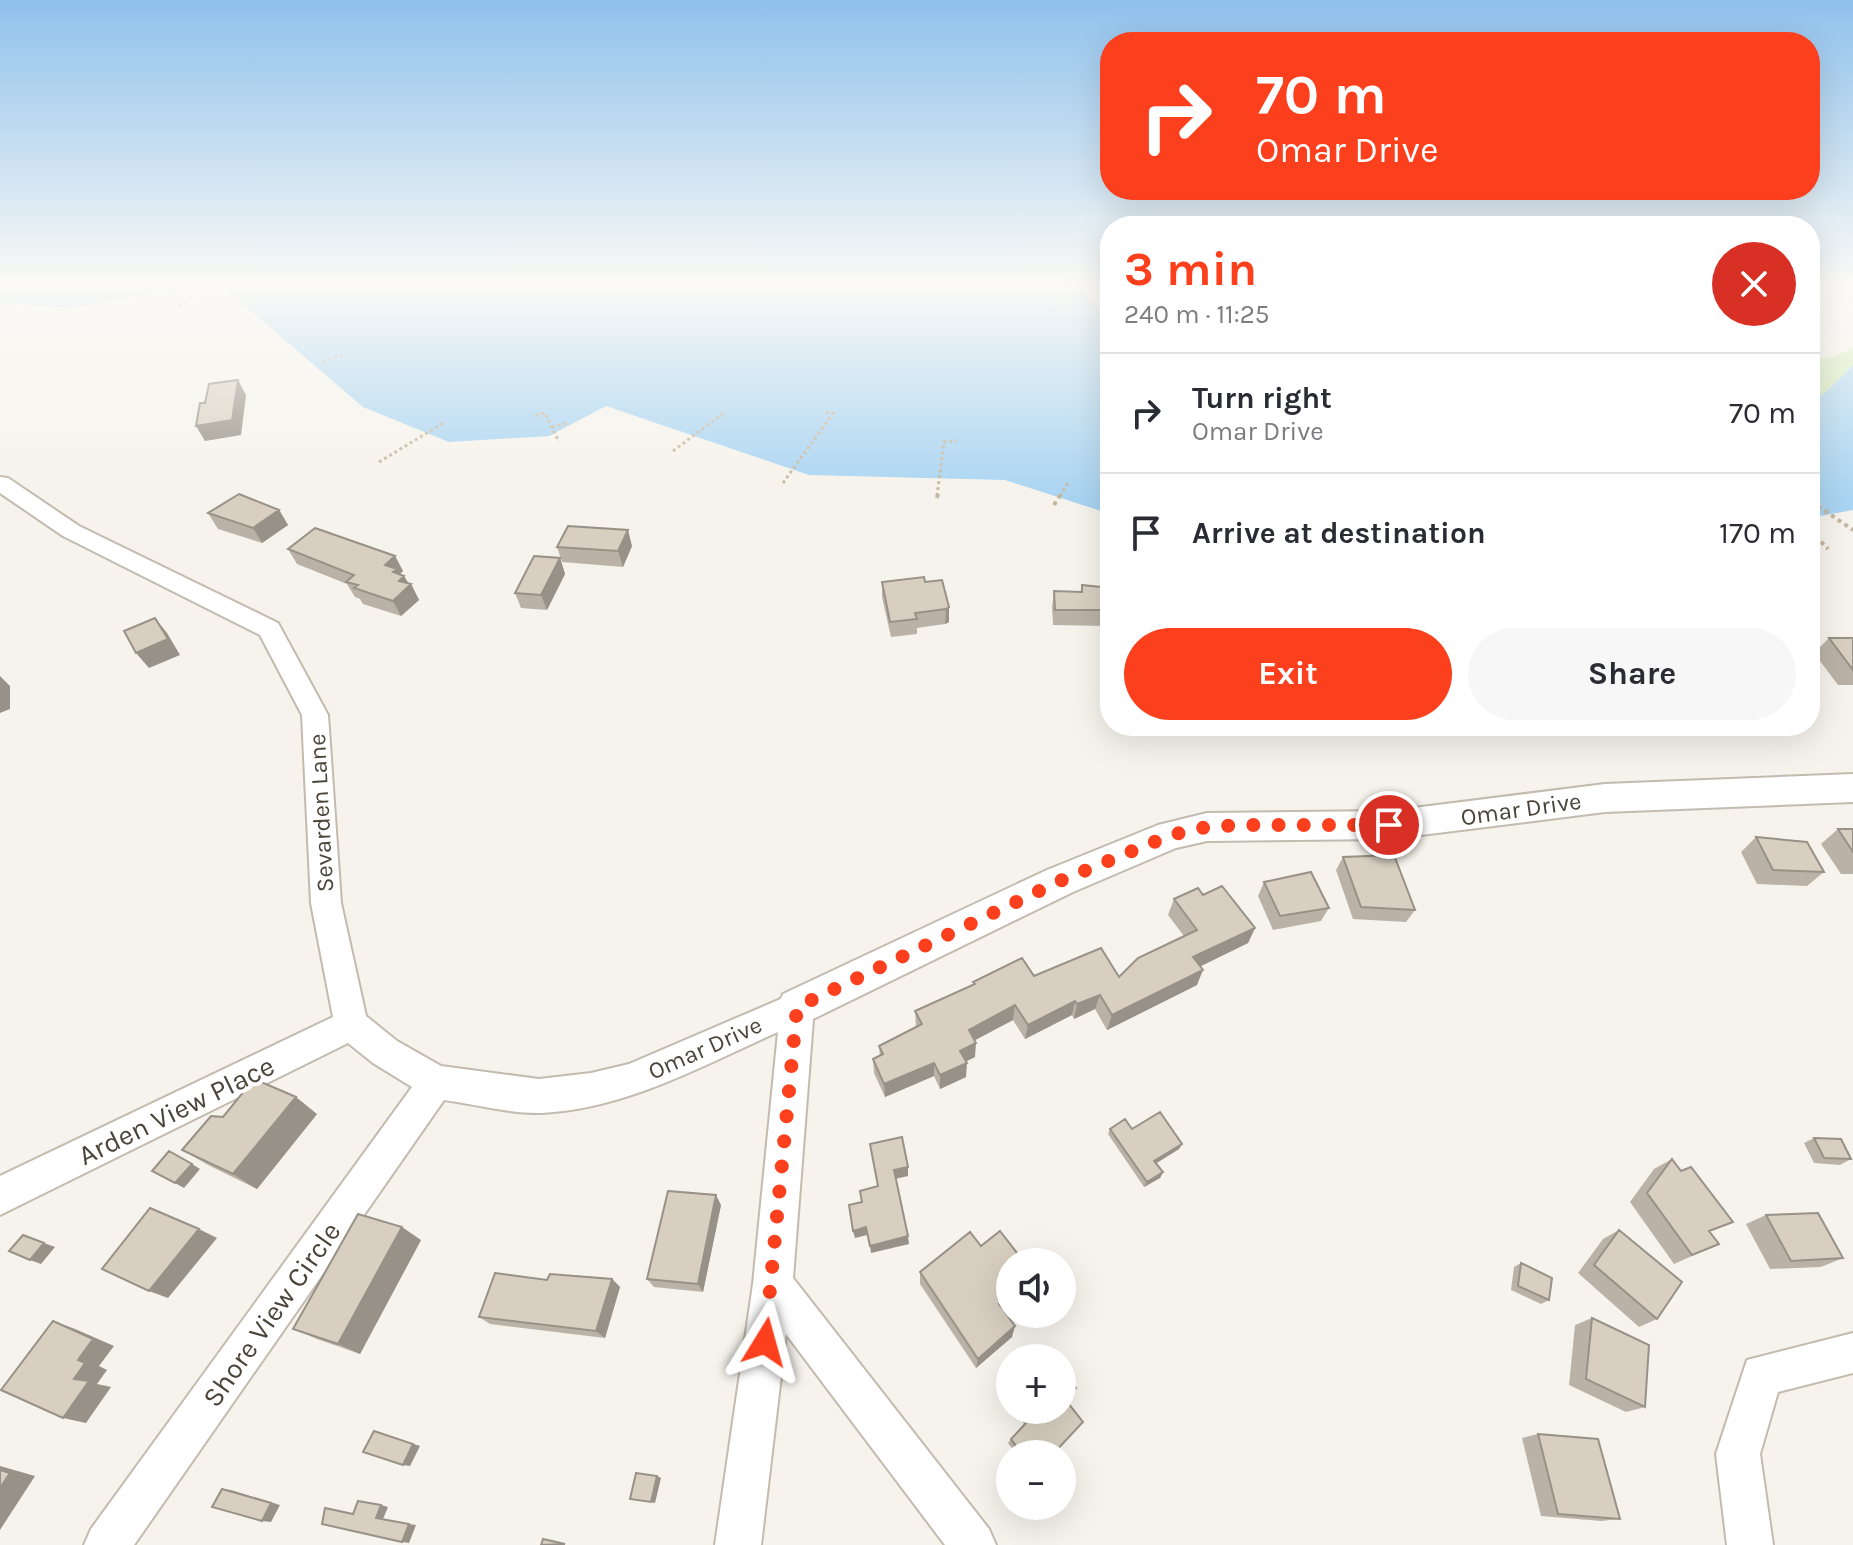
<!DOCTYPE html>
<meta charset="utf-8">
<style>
body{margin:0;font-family:Karla,sans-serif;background:#f7f7f7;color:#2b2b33;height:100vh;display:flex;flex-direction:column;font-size:30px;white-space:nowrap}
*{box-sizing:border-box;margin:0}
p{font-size:26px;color:#7c7c81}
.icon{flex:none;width:44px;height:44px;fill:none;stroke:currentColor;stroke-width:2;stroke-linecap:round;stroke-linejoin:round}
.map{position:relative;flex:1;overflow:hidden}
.sheet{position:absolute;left:1100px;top:216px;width:720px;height:520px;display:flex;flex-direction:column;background:#fff;border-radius:32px;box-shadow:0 8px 32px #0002}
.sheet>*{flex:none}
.guide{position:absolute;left:1100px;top:32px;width:720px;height:168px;border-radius:32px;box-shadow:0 8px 32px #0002;background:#fc3f1d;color:#fff;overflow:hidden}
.controls{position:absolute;left:996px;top:1248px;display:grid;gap:16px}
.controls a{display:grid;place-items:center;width:80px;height:80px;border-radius:50%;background:#fff;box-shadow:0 8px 32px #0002;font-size:40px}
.pin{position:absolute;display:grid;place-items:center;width:68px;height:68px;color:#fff;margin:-34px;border:4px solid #fff;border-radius:50%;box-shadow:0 2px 8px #0007}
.me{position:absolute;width:88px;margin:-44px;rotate:8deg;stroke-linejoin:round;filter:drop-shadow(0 0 6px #0008)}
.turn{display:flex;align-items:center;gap:28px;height:168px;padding:0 24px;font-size:36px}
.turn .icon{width:104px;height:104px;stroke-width:2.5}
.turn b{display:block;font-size:56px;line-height:68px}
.round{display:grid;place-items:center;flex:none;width:84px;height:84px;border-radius:42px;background:#f7f7f7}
.overview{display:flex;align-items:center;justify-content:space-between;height:136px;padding:0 24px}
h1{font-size:48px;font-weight:700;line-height:60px;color:#fc3f1d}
.button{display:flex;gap:16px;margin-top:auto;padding:16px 24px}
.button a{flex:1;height:92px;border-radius:48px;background:#fc3f1d;color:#fff;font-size:32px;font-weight:700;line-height:92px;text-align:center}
.button a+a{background:#f7f7f7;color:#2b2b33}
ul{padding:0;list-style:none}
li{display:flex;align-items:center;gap:24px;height:120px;padding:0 24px;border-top:2px solid #e1e1e2}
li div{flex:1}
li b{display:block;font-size:30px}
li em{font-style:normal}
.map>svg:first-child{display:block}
.green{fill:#d2eab5}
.water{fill:#a9d4f2}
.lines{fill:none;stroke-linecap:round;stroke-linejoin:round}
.minor-casing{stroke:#c2bbae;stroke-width:4}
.tertiary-casing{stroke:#c2bbae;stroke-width:4}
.path-far1{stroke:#c4b79f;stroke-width:3;stroke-dasharray:3 3;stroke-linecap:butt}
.path{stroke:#c4b79f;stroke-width:4;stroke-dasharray:4 4;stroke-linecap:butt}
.minor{fill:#fff;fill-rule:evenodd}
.tertiary{fill:#fff;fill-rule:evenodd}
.wall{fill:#bab2a6}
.shaded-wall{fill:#979187}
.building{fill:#d8cfc1;stroke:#979187;stroke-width:2}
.route{stroke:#fc3f1d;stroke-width:14;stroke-dasharray:0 25.2}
.labels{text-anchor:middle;stroke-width:8;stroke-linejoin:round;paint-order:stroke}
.street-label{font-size:24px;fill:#4b4439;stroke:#fff}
.near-street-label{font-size:28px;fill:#4b4439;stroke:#fff}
</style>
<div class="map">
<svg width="1853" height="1545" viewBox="0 0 1853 1545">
<rect width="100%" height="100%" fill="#f6f3ec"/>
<path class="green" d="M1853,348v17l-26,26 -17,11v-43l23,-2z"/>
<path class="water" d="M0,283h217l-148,25 -69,-5z
M218,283h863l9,18 20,11v198l-9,1 -96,-31 -196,-5 -203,-69 -57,30 -100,6 -86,-35z
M1853,365v145l-43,8v-116l17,-11z"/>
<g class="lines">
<defs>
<path id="minor" d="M0,477l8,1 71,48 199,97 50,92 13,188 25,113 31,25 44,25 98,13 52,-6 38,-9 168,-72 12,4 5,11 -21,271 196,251 7,16h-51l-159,-211 -25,211h-46l38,-261 25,-252c-76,34 -152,77 -236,81 -32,1 -67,-9 -98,-13l-310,445h-50l7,-16 321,-442 -39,-24 -25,-20 -348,172v-39l333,-159 -22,-114 -9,-188 -42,-80 -197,-99 -63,-43z
M1853,1333v40l-75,19 -18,62 13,91h-46l-11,-91 31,-94z"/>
<path id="tertiary" d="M1853,774v28l-248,10 -216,27 -182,2 -31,7 -103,44 -262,128 -14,6 -14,-6 -6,-13 6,-13 264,-124 111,-45 49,-12 182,-2 216,-27z"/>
</defs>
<use href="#minor" class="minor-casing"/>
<use href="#tertiary" class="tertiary-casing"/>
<path class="path-far1" d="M1036,294l25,-11
M179,306l39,-23
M1051,311l36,-18
M323,362l21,-8
M535,415l10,-2 14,29
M552,427l15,-4
M673,451l53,-40
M379,462l66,-40
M783,483l50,-70 -9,-1
M937,496l7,-54 13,-1
M1060,496l8,-13"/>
<path class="path" d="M937,498l1,-4
M1054,505l7,-11
M1818,506l35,24
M1810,530l18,19"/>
<use href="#minor" class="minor"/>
<use href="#tertiary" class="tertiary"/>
</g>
<path class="wall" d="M279,510l9,15 -26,18 -44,-14 -10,-16z
M632,546l-9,21 -61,-5 -5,-15z
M288,549l107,7 8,15 -3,3 4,2 5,8h2l8,16 -18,16 -38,-12 -3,-5 -5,-2 -8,-13 -50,-20z
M560,558l5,16 -18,36 -26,-2 -6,-15z
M882,582h43l24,25v15l-4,2 -28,4v6l-26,3 -9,-40z
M1082,585l28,3v43h-4v-5l-53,-1 -1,-18 2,-16 27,1z
M1829,638h24v47h-15l-24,-32z
M1838,829h15v45h-12l-20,-30z
M1756,837l68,35 -17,14 -50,-2 -16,-32z
M1343,857l72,53 -9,12 -53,-3 -17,-49z
M1264,882l65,26 -8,13 -48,9 -15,-34z
M1203,895l52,33 -7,15 -48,23 -3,19 -90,45 -12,-21 -21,10 -2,-4 -47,24 -12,-19 -39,20 1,17 -9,4v16l-26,12 -6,-13 -49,21 -11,-24 -1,-14 7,-3 -1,-10 37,-19 -1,-16 58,-26v-3l61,-6 85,1 65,-41 -16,-21 6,-16z
M317,1114l-60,75 -49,-24 -26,-15 41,-33z
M1110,1129h22l50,15 -3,5 -23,14 7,9 -3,6 -16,9 -36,-53z
M1814,1138l37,21 -11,6 -26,-2 -10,-20z
M1672,1159l38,73 9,12 -45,20 -44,-62 24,-33z
M721,1205l-18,87 -49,-5 -7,-8z
M1766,1215l77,43 -22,9 -51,2 -24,-45z
M1619,1230l38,89 -18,8 -61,-54 25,-34z
M421,1240l-61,114 -43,-15 -24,-10z
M981,1246l29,16v42l-7,5 9,28 -36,31 -56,-84v-12z
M1521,1263l28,37 -8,4 -30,-14 3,-23z
M612,1279l8,8 -15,51 -115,-14 -11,-7 68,-37z
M1592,1318l53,89 -19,5 -57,-27 6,-60z
M1062,1371l14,17 -10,12 -13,54h-36l-9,-11 3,-4 13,-15 -3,-5 2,-5z
M1538,1434l82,85 -19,2 -60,-5 -19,-78z"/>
<path class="shaded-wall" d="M238,380l8,15 -5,40 -36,6 -9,-15z
M279,510l9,15 -26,18 -9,-15z
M628,530l4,16 -9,21 -5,-16z
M395,556l8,15 -3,3 4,2 6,10 1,-2 8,16 -18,16 -8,-15 -8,-36z
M560,558l5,16 -18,36 -6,-15z
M949,607v15l-4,2 1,-15z
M155,618l12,15 13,22 -31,13 -13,-15z
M0,676l10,10v23l-10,4z
M1255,928l-7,15 -61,30 6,-16z
M1203,970l-6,15 -90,45 5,-15z
M1100,995l-5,14 -21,10 3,-15z
M1075,1001l-3,14 -47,24 3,-14z
M1015,1005l-2,15 -45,24 1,-14z
M976,1043l-1,14 -16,8 1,-14z
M934,1063v13l-49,21 -1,-13z
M967,1063l-1,14 -26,12v-14z
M296,1097l21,17 -60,75 -24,-15z
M1182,1144l-3,5 -27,17 2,-5z
M192,1164l8,5 -16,19 -9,-5z
M908,1167v9l-13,3 -1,-9z
M1163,1172l-3,6 -16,9 3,-5z
M716,1195l5,10 -18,87 -5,-8z
M402,1227l19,13 -61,114 -22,-10z
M866,1227l1,8 -12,3 -2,-7z
M199,1229l18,9 -49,60 -19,-7z
M908,1236l1,8 -38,9 -1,-7z
M44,1243l11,4 -14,17 -11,-4z
M612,1279l8,8 -15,51 -9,-7z
M1010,1295v9l-13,11 2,-11z
M53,1321l22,8 39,17 -15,20 8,4 -10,14 14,3 -25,36 -23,-5 11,-39 4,-19z
M1015,1326l-3,11 -36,31 2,-9z
M374,1431l46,15 -10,20 -7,-1z
M0,1466l35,10 -35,54z
M657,1476l4,2 -6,25 -4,-1z
M222,1489l9,1 49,15 -9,17 -9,-1z
M381,1505l7,2 -5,12 -7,-1z
M409,1524l7,1 -7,18 -7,-1z"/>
<path class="building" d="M238,380l-6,40 -36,6 4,-23h5l4,-19z
M239,494l40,16 -26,18 -45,-15z
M568,526l60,4 -10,21 -61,-4z
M315,528l80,28 -10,9 12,4 -4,3 11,4 -5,5 12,3 -18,17 -39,-13 4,-3 -12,-3 8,-7 -66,-26z
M534,556l26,2 -19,37 -26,-2z
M924,577l1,5 17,-2 7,27 -3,2 -31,4 2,6 -27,3 -8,-40z
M1082,585l28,3v27h-1l-1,-5h-53l-1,-19 28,1z
M155,618l13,21 -32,14 -12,-22z
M1829,638h24v32z
M1838,829h15v23z
M1756,837l51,5 17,30 -51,-2z
M1394,855l21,55 -54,-3 -18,-50z
M1311,872l18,36 -49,8 -16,-34z
M1222,886l33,42 -62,29 10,13 -91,45 -12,-20 -23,9 -2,-3 -47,24 -13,-20 -46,25 7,13 -16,8 7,12 -27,12 -6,-12 -50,21 -11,-25 10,-5 -4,-8 43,-22 -7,-13 60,-27 -2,-2 49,-24 12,18 67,-28 18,29 19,-19 59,-28 -23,-31 24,-11 5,7z
M254,1079l42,18 -63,77 -51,-24 29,-34 12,1z
M1160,1112l22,32 -28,17 9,11 -16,10 -37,-53 15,-10 7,10z
M902,1137l6,30 -14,3 14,66 -38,10 -4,-19 -13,4 -4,-26 13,-3 -2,-11 18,-5 -8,-42z
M1814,1138l27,1 10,20 -27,-1z
M169,1151l23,13 -17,19 -23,-12z
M1672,1159l9,12 10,-4 42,55 -24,9 10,13 -27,11 -45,-62z
M668,1191l48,4 -18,89 -51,-5z
M150,1208l49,21 -50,62 -47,-22z
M1818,1213l25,45 -52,3 -25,-46z
M358,1214l44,13 -64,117 -45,-15z
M1619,1230l63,52 -25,37 -63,-54z
M1000,1231l24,31h-14v33l-11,9 16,22 -37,33 -58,-87 50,-40 11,14z
M23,1235l21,8 -14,17 -21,-9z
M1521,1263l31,15 -3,22 -31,-14z
M495,1273l52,7 3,-6 62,5 -16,52 -117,-14z
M1592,1318l57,27 -4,62 -59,-28z
M53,1321l40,18 -15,21 7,3 -11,16 15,2 -26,37 -62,-28z
M1062,1371l14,17 -11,11 18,23 -30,32h-31l-11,-15 17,-18 -5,-7 4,-4h35z
M374,1431l39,13 -10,21 -40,-13z
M1538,1434l60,5 22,80 -62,-5z
M0,1470l10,3 -10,15z
M636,1473l21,3 -6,26 -21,-3z
M222,1489l49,14 -9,18 -50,-14z
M358,1501l23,4 -5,13 33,6 -7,18 -80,-18 3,-16 28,6z
M543,1539l22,5 -24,1z"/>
<linearGradient id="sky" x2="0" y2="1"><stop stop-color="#8fc1ec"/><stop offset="0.57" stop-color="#fbfaf6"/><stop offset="1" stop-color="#fbfaf6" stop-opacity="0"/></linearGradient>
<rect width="1853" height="499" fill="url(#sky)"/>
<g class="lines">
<path class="route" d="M765,1342l32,-335 263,-126 111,-46 36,-8 34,-2h148"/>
</g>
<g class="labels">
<g class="street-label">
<text transform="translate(1521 809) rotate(-8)" y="8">Omar Drive</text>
<text transform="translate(321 813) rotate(-93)" y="8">Sevarden Lane</text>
<text transform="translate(705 1048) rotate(-24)" y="8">Omar Drive</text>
</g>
<g class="near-street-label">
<text transform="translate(176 1110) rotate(-26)" y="10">Arden View Place</text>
<text transform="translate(271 1314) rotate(-55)" y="10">Shore View Circle</text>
</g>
</g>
</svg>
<div class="controls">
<a><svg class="icon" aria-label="sound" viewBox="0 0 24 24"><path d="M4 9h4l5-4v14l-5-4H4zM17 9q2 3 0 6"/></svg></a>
<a>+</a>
<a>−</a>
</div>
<div class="pin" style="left:1389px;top:825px;background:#d93025"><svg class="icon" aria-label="arrive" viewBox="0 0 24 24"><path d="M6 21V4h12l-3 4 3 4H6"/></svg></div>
<svg class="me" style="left:765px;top:1342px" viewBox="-20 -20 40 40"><path d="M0-17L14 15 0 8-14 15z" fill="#fc3f1d" stroke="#fff" stroke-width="4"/></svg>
<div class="guide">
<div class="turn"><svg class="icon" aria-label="right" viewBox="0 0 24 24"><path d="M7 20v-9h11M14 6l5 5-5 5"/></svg><div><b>70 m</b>Omar Drive</div></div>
</div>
<section class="sheet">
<div class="overview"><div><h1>3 min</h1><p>240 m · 11:25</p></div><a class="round" style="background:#d93025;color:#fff"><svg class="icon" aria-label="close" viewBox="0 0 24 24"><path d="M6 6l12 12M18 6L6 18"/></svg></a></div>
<ul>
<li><svg class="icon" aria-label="right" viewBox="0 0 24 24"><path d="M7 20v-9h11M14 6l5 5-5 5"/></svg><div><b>Turn right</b><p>Omar Drive</p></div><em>70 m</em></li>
<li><svg class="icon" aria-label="arrive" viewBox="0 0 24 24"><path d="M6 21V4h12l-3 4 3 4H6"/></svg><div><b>Arrive at destination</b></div><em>170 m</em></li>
</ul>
<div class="button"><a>Exit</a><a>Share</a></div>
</section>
</div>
